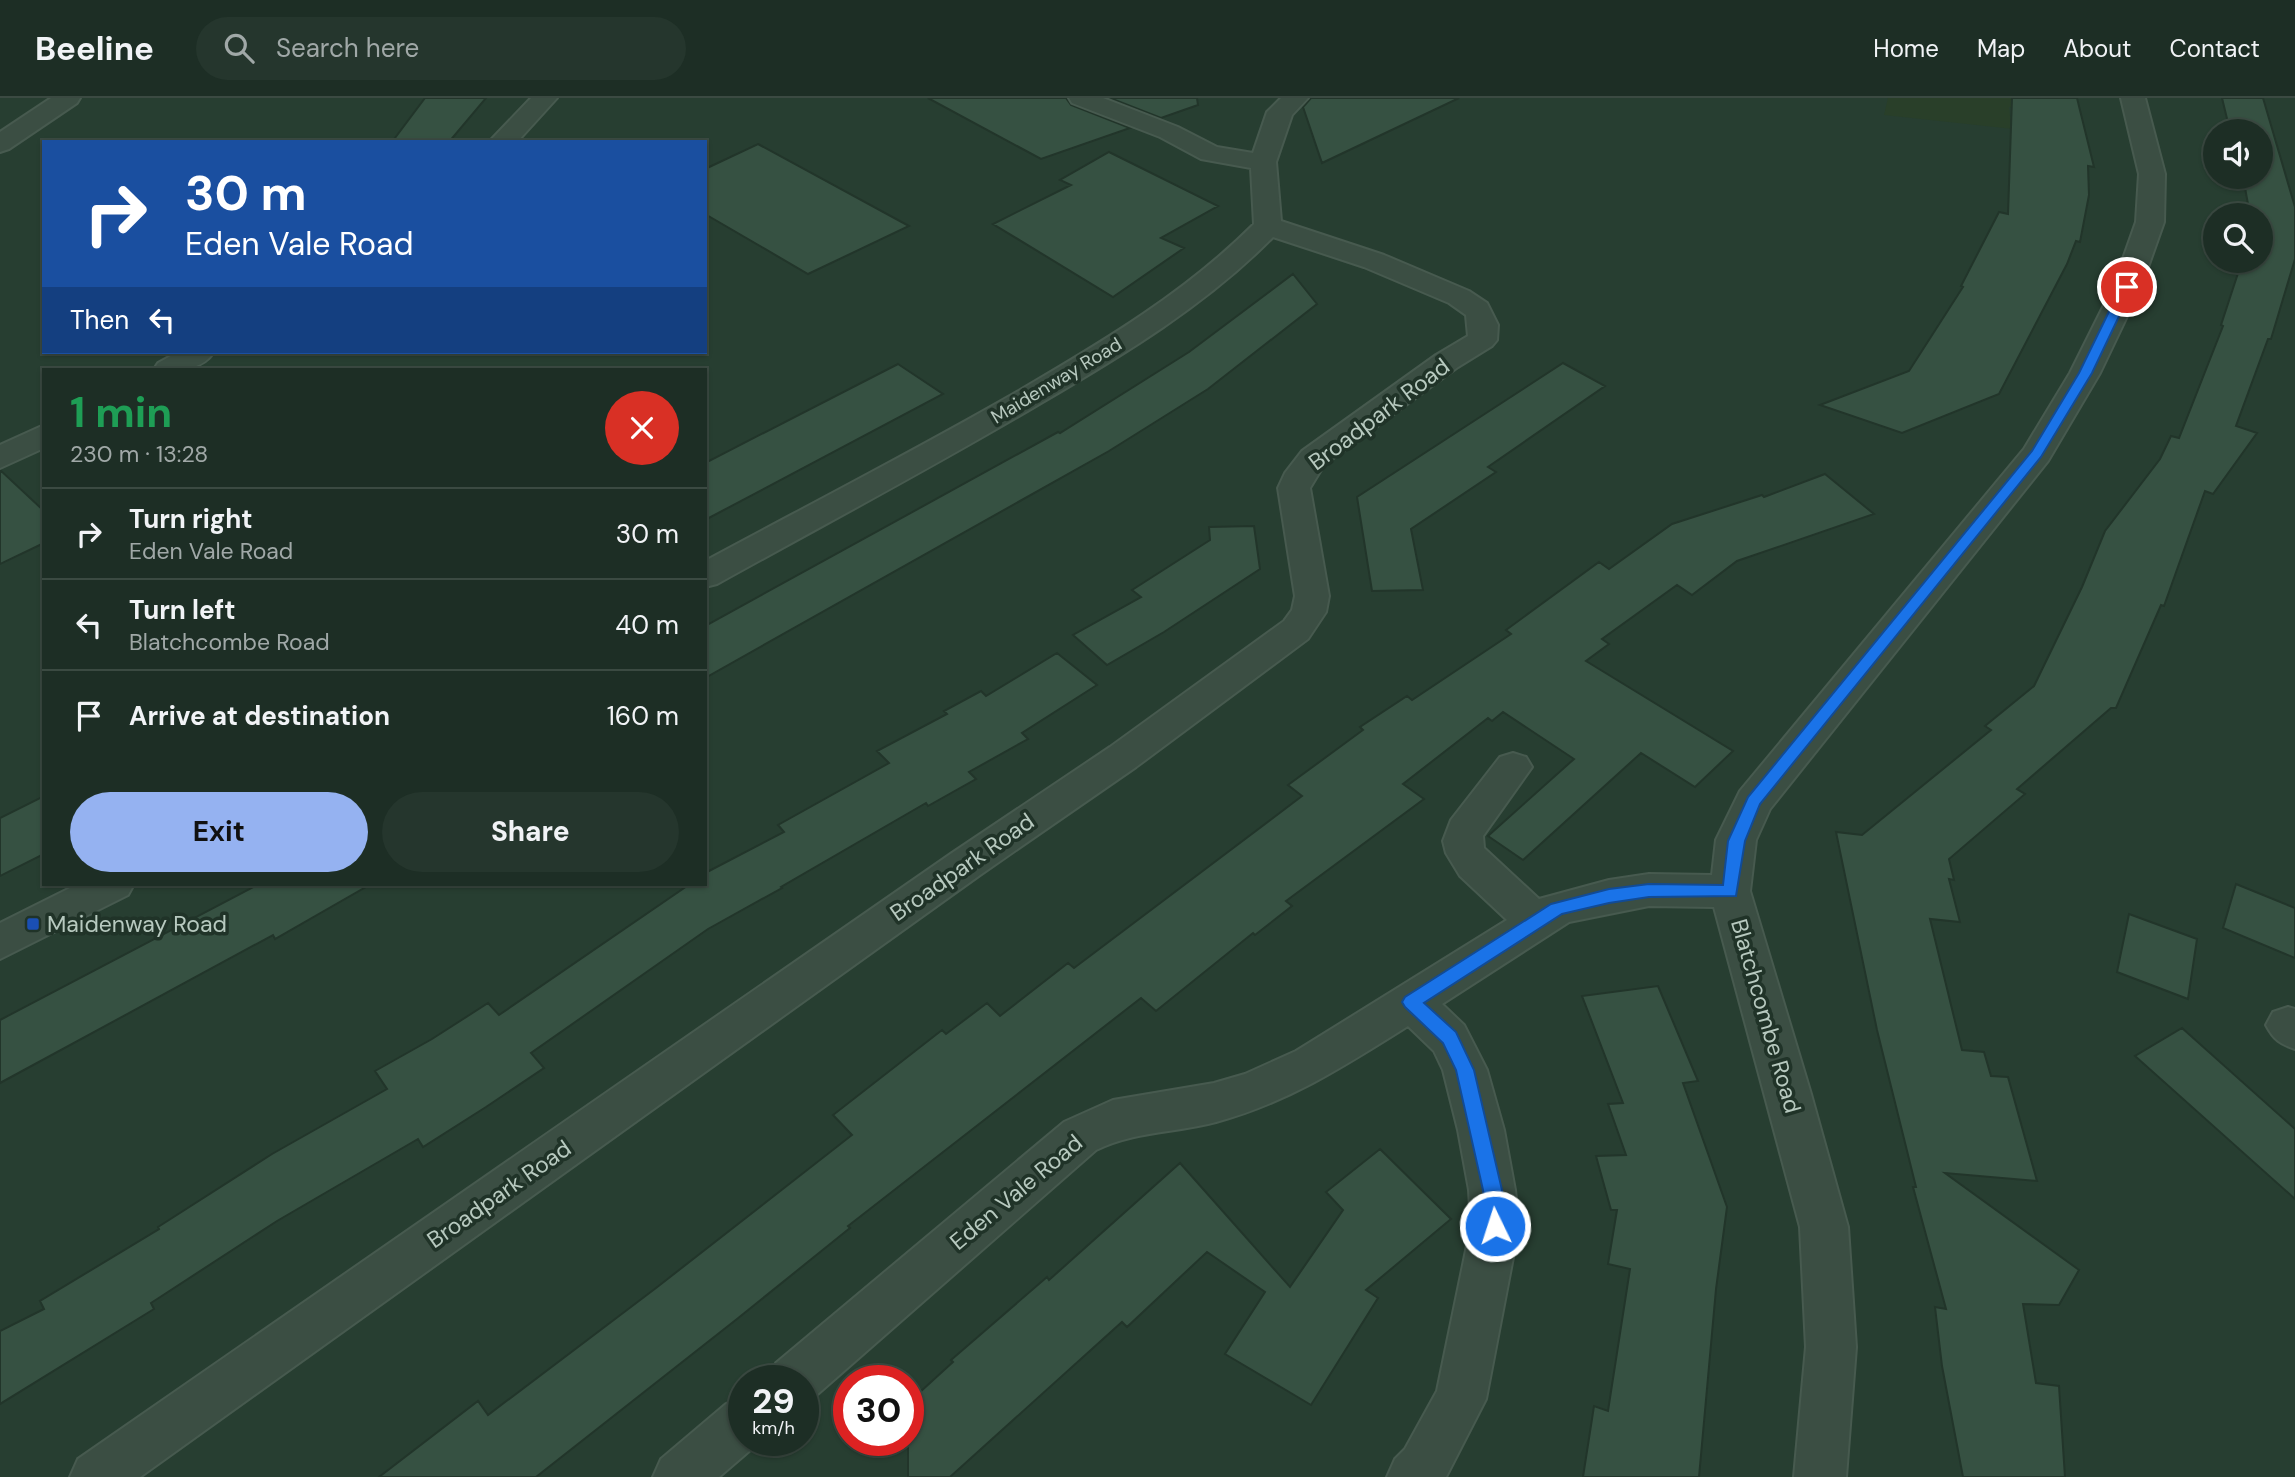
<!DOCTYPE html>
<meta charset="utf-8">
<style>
body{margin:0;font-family:"DM Sans",sans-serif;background:#25362d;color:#f1f3f6;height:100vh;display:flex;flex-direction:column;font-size:26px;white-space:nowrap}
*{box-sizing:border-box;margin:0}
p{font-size:23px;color:#a0a8a7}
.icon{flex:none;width:38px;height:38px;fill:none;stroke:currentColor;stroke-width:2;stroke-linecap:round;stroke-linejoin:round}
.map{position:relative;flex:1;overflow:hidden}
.drawer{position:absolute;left:42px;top:270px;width:665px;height:518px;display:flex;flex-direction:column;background:#1d2e25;border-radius:0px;box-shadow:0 2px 5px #0004,0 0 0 2px #3b4a42}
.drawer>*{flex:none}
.banner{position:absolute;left:42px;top:42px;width:665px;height:214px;border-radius:0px;box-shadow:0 2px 5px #0004,0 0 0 2px #3b4a42;background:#1a4fa0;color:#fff;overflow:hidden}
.tools{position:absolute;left:2203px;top:21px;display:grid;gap:14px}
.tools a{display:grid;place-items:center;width:70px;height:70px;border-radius:50%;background:#1d2e25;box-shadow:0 2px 5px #0004,0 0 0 2px #3b4a42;font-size:35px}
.speed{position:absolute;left:728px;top:1267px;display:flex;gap:14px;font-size:35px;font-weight:700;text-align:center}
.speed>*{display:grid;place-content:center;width:91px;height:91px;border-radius:50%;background:#1d2e25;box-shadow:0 2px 5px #0004,0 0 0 2px #3b4a42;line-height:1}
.speed small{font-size:18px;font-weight:400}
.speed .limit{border:10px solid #d22;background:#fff;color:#111}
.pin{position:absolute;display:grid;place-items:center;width:60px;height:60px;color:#fff;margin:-30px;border:4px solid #fff;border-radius:50%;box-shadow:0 2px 7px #0007}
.me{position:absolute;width:77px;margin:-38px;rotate:356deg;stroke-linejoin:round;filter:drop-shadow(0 0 5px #0008)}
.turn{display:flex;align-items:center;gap:24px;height:147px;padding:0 28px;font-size:32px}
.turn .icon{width:91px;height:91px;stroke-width:2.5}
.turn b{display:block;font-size:49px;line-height:60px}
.then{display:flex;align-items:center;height:66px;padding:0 28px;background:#0003;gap:14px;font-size:26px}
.round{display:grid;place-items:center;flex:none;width:74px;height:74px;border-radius:37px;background:#25362d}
.head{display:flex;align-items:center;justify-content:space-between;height:119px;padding:0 28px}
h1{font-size:42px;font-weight:700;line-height:52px;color:#1e9e55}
.button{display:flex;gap:14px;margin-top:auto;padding:14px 28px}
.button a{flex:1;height:80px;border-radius:42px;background:#95b2f1;color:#111;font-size:28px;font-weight:700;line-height:80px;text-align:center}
.button a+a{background:#25362d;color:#f1f3f6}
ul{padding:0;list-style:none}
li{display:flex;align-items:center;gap:21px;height:91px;padding:0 28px;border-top:2px solid #3b4a42}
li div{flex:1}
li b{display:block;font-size:26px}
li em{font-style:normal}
header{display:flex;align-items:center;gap:42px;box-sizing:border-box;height:98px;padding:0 35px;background:#1d2e25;border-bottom:2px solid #3b4a42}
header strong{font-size:33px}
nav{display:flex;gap:38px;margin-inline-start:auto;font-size:24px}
.search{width:490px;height:63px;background:#25362d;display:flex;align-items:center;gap:18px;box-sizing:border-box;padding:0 24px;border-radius:38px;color:#a0a8a7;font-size:26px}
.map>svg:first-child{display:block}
.green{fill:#293f29}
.building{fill:#365142;stroke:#22352a;stroke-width:2}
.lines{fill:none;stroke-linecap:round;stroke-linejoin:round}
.minor-casing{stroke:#475a4f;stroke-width:4}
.minor{fill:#3b4e43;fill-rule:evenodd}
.route{fill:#1a73e8;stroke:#114b97;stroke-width:2}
.transit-dot{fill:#1a4fb4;stroke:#203328;stroke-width:2.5}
.labels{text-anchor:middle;stroke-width:7;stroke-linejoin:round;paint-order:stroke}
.far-street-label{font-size:19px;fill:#b7c9bf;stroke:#203328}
.street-label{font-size:23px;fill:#b7c9bf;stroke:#203328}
.poi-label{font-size:23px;fill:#b7c9bf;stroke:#203328;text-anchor:start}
</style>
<header>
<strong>Beeline</strong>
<div class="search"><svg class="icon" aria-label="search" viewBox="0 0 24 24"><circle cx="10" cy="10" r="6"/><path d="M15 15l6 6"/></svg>Search here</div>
<nav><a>Home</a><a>Map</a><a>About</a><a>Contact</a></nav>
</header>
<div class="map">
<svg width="2295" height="1379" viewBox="0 0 2295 1379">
<rect width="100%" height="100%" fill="#273e31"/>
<path class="green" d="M1888,0h125l23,12 -27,-3 2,17 30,8 -157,-17z"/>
<path class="building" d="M425,0h61l-37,44h-57z
M928,0h138l5,7 59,23 -89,31z
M1110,0h87l1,7 -37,13z
M1311,0h148l-137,65 -19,-56z
M2012,0h65l17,69 -6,-1 1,29 -9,47 -4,-1 -9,23 -68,130 -97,39 -82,-28 89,-34 54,-84 -2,-1 38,-74 9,2z
M2222,0h41l32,109v52l-24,80h-3l-32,87 21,7 -44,61 -8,-3 -41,115 -3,-1 -45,103h-5l-94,81 8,5 -76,65 5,21 -5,-1 11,43 -30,-3 32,131 22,2 7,24 17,1 29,104 -92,-8 134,97 -20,35 -36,-1 13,79 23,3 6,91h-102l-21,-111 -7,-59 11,2 -33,-122h3l-39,-157 -41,-198 26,3 129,-105 -6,-4 49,-40 48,-99 23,-56 55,-72 11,-23 8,2 44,-112 -2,-1 21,-64h19v-46h-11l-7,-38h18v-46h-31z
M758,46l151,82 -101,48 -103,-60v-45z
M1109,54l109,54 -57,32 23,10 -71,49 -120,-73 78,-39 -11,-5z
M1293,176l24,30 -109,85 -99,62 -404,227v-52l353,-194 2,1 129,-81z
M1563,265l42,23 -117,81 8,5 -85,57 12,61 -51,1 -15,-94z
M898,266l45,30 -238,126v-57z
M0,372l44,41v32l-44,21z
M1825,376l49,40 -137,47 -45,34 -15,-10 -75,54 7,5 -23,17 147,90 -38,36 -54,-34 -118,107 -35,-24 86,-77 -71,-47 -11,9 -4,-3 -85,66 21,15 -138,102 6,5 -37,29 -2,-2 -97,78 -15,-13 -293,228 2,2 -113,91 -201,158h-157l99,-76 10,14 168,-127 196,-153 -19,-20 109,-85 4,4 41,-31 13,13 68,-53 6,5 228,-172 -14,-11 75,-55 -3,-3 47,-31 5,4 99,-66 -5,-4 93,-68 10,7 63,-45 90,-29 2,2z
M1254,428l6,43 -96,63 -57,33 -34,-30 68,-38 -9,-7 78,-50 -1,-13z
M1057,555l40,32 -75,48 6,6 -59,33 7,7 -48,27 -2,-3 -145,84 1,1 -74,41 -177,124 13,15 -58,39 -63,40 -5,-8 -141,82 -126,82 3,6 -154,95v-73l44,-22 -4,-8 119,-72 -1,-2 114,-73 115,-65 -12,-18 57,-32 56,-36 11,12 191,-131h15v-11l4,-2 75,-39 -6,-7 111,-62 -12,-12 70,-37 -3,-3 37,-20 5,5z
M44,698v58l-44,22v-58z
M259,786h112l-96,55 -2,-4 -273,148v-63z
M2236,786l59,24v50l-72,-30z
M2129,816l68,25 -9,60 -71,-27z
M1658,888l40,95 -15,2 44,124 -11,82 -17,188h-116l11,-71 14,5 22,-142 -22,-5 9,-54h-6l-15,-54 30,-1 -18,-51 15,-1 -41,-107z
M2182,930l113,101v70l-160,-143z
M1380,1051l71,70 -85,71 12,8 -67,107 -86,-51 40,-62 -58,-40 -80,75 -5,-5 -172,155h-42v-74l45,-41 -2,-2 96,-83 2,3 131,-117 110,124 53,-77 -17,-18z"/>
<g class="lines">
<defs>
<path id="minor" d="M51,0h29l-3,5 -68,46 -9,3v-20z
M531,0h26l-40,44h-28z
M1069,0h34l75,29 39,20 36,6 14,-41 14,-14h27l-16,17 -16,47 5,59 103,34 85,36 18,12 11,22 -1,15 -5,6 -34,21 -134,98 -14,23 19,108 -3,16 -18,27 -172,128 -156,108 -840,602h-70l8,-18 874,-606 158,-106 174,-126 8,-11 3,-14 -17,-108 7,-15 17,-22 134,-96 32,-19 -2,-21 -17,-12 -85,-36 -91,-30c-67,68 -150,118 -232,166 -106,63 -216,121 -324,181l-12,3v-26c106,-57 213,-112 317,-172 82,-48 164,-97 232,-165l-3,-56 -50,-9 -41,-22 -88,-34z
M2121,0h24l20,76 -1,48 -23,65 -41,86 -52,88 -278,348 -14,31 -6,51 61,203 37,133 8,120 -10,130h-52l12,-130 -6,-120 -86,-320 -65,-1 -80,16 -127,82 22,21 23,45 17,60 11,60 4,36 -33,173 -40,78h-59l8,-18 10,-10 32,-58 34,-165 -2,-36 -11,-60 -15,-60 -9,-19 -26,-25c-62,39 -121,77 -192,96 -41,11 -81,9 -120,28l-284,249 -9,3v-21h-34l7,-18 288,-241 49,-22 101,-17 31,-9 51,-23 211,-131 -47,-44 -14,-23 -3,-12 8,-21 49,-63 13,-4 13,4 6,10 -49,69 1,12 55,51 70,-19 40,-6 63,1 4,-35 24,-49 284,-342 46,-76 43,-86 23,-65 3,-48z
M178,254h36c-14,21 -38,17 -60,17l4,-6z
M44,327v23l-44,20v-23z
M78,786h56l-6,11 -128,64v-36z
M2288,909l7,2v40c-15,-5 -21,-9 -29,-24l7,-13z
M744,1299v43h18l-43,37h-66l8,-18 65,-55z"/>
</defs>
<use href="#minor" class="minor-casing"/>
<use href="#minor" class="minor"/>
</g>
<path class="route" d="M2127,185l6,4 -41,86 -51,84 -281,347 -15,37 -9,55 -87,1 -40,6 -47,11 -138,89 32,29 18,38 28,120 3,36 -3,6 -7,3 -7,-3 -5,-42 -27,-120 -13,-27 -38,-36 -3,-5 3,-5 146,-93 58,-15 40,-5 74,1 5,-44 20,-44 284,-346 47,-78 42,-86z"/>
<rect class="transit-dot" x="26" y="819" width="14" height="14" rx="3.5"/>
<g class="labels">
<g class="far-street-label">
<text transform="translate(1056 282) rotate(-31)" y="7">Maidenway Road</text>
</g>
<g class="street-label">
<text transform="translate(1379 316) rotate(-37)" y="8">Broadpark Road</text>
<text transform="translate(962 769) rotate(-35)" y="8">Broadpark Road</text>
<text transform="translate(1766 918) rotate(74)" y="8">Blatchcombe Road</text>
<text transform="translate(1016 1094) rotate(-40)" y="8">Eden Vale Road</text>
<text transform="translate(499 1096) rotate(-35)" y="8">Broadpark Road</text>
</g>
<g class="poi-label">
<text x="47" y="834">Maidenway Road</text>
</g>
</g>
</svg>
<div class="tools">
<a><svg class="icon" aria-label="sound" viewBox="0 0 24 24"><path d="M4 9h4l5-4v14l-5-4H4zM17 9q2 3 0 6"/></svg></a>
<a><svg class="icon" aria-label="search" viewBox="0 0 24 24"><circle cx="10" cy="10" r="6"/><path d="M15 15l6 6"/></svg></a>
</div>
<div class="speed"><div>29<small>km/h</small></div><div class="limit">30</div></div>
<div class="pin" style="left:2127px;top:189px;background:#d93025"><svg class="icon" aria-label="arrive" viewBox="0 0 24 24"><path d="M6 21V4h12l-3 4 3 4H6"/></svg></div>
<svg class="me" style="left:1495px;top:1128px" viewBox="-20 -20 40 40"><circle r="17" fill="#1a73e8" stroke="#fff" stroke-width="3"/><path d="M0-11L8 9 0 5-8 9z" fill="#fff"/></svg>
<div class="banner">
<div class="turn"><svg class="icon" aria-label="right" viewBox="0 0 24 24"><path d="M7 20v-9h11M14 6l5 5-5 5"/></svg><div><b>30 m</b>Eden Vale Road</div></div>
<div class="then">Then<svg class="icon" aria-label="left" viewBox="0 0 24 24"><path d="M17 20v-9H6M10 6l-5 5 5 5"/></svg></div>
</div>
<section class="drawer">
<div class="head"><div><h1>1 min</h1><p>230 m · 13:28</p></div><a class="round" style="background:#d93025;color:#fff"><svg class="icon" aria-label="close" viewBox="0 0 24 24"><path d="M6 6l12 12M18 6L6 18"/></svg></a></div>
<ul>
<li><svg class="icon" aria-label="right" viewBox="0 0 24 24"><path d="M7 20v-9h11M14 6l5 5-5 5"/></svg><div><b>Turn right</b><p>Eden Vale Road</p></div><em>30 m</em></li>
<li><svg class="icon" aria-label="left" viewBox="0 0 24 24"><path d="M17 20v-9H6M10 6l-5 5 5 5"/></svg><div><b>Turn left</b><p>Blatchcombe Road</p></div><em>40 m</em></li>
<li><svg class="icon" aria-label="arrive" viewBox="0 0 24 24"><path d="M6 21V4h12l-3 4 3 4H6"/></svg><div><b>Arrive at destination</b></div><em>160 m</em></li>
</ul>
<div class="button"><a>Exit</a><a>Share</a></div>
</section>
</div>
